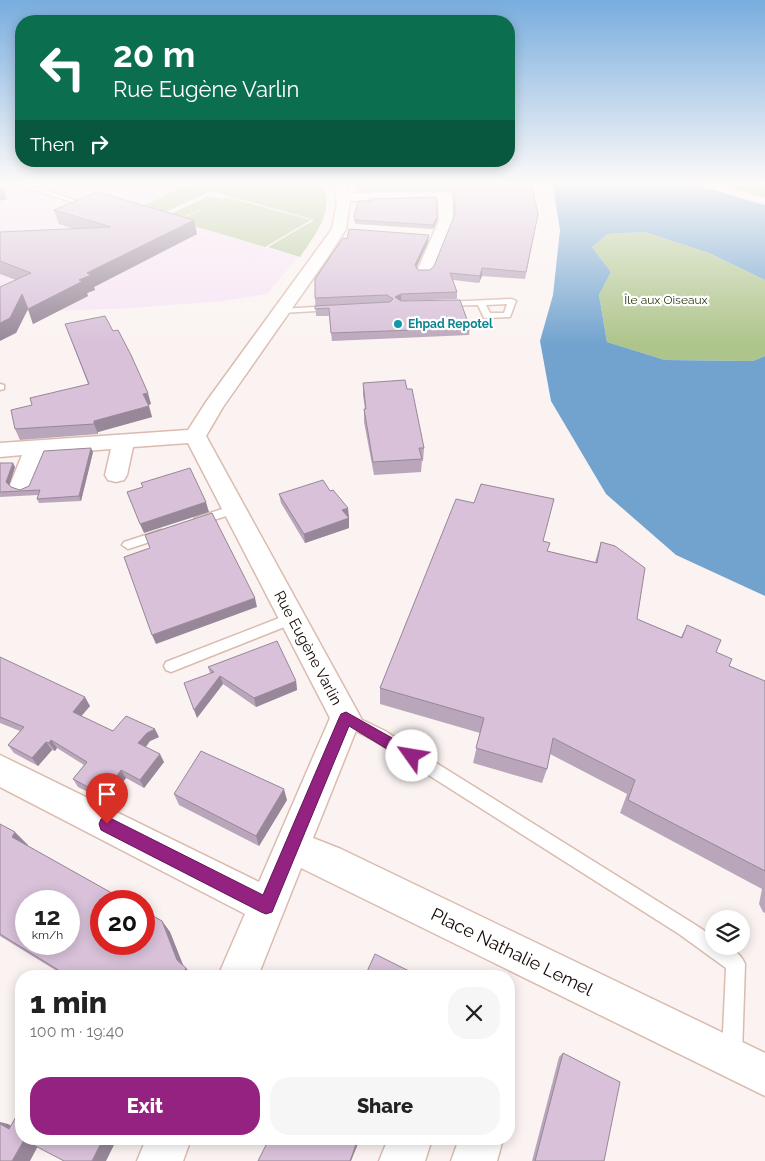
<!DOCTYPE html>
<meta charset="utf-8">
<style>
body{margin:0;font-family:Raleway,sans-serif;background:#f6f6f6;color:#222;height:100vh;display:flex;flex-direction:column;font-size:19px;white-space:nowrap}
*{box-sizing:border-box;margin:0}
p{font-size:16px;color:#767676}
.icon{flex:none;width:28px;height:28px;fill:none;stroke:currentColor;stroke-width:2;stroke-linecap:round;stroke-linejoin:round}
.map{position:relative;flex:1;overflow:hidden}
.sheet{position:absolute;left:15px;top:970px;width:500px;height:175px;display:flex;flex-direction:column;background:#fff;border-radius:20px;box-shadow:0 2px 12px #0003}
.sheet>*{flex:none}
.banner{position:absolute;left:15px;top:15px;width:500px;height:152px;border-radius:20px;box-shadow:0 2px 12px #0003;background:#0b6e4f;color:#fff;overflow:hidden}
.fabs{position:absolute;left:705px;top:910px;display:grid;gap:10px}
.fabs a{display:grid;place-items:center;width:45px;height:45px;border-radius:50%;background:#fff;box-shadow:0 2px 12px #0003;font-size:25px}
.speed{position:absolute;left:15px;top:890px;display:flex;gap:10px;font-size:25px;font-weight:700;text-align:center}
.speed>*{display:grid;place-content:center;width:65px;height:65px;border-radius:50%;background:#fff;box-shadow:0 2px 12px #0003;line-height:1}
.speed small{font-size:12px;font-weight:400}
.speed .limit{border:8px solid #d22;background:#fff;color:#111}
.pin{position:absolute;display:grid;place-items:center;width:42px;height:42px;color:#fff;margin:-51px -21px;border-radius:50% 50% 50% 0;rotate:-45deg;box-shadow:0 0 5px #0007}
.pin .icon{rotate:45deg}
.me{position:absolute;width:55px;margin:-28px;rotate:302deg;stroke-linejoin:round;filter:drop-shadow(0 0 4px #0008)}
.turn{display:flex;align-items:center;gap:18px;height:105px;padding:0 15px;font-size:22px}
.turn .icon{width:65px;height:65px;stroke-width:2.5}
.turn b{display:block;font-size:35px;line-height:42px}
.then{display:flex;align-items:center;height:48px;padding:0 15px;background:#0003;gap:10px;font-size:19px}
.round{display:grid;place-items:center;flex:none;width:52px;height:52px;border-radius:20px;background:#f6f6f6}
.overview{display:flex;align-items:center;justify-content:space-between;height:85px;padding:0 15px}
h1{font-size:30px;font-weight:800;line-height:38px}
.action{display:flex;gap:10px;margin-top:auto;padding:10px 15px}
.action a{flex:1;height:58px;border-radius:20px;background:#942281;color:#fff;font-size:20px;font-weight:800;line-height:58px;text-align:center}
.action a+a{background:#f6f6f6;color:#222}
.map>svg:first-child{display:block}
.education{fill:#f7e4f5}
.green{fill:#b6c99b}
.forest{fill:#adc48a}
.water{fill:#71a3ce}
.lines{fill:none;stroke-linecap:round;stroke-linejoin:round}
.service-casing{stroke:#dbbbae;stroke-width:3}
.minor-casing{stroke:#dbbbae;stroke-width:3}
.service{fill:#fff;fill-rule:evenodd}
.minor{fill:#fff;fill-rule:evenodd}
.wall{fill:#baa6bb}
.shaded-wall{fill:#978798}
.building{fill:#d8c1d9;stroke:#978798;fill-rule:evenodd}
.route{fill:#942281;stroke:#601654}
.culture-dot{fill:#0f9aa8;stroke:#fff;stroke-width:2}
.labels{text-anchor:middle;stroke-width:4.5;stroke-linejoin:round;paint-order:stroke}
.far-park-label{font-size:12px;fill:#2a380d;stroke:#fff}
.far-culture-label{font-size:12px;font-weight:bold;fill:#0d838f;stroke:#fff;text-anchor:start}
.street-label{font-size:15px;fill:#140906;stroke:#fff}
.near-street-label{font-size:18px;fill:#140906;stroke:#fff}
</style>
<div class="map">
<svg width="765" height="1161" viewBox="0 0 765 1161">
<rect width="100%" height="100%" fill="#faf3f1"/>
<path class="education" d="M0,182h195l-60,27 163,48 -31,37 -44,7 -91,7 -132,5z"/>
<path class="green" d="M195,182h127c13,29 -6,52 -22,75l-32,-10 46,-27 -103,-29 -52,24 -23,-6z
M710,182h55v16z
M209,196l12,3 -46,22 -11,-4z
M226,197l85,23 -46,27 -88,-26z"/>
<path class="forest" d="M645,232l64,21 56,27v76l-12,5 -88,-1 -58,-18 -8,-47 12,-23 -19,-25 16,-13z"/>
<path class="water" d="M552,182h135l78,23v75l-56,-27 -64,-21 -37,2 -16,13 19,25 -12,23 8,47 58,18 88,1 12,-5v240l-89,-41 -70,-61 -55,-93 -11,-60 13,-46 7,-65z"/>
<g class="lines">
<defs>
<path id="service" d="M8,182h10l72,23 -5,1z
M512,299l4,2 -6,16 -26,1 -6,-13 -32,1 -4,-2 4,-2zM507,304l-3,9h-14l-4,-8z
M331,306h3v4l-53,3 -4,-2 4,-2z
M0,384l4,1v4l-4,1z
M234,505l4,1 2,3 -2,3 -39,13 -6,-4 2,-3z
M161,530l4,1 2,3 -2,3 -37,12 -6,-4 2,-3z
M292,613l5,1 2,4 -2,4 -126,50 -5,-2 -2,-4 2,-4z
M346,712l39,19 306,191 23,15v9c13,0 26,5 31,18l-3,90 -3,7 -7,3 -7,-3 -3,-7 4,-86 -47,-34 -304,-193 -34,-18 -2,-5 2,-5z"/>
<path id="minor" d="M333,182h13l2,11 102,-1 2,3 1,26 -21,52 -2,3h-12l-2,-3 23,-52 -1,-22 -88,2 -4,28 -20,31 -103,147 -17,29 155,282 -48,120 28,11 424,204v43l-464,-228 -43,108h-40l27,-62 -245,-127v-32l259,127 71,-164 -142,-275 -55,4 -6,28 -3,5 -8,2 -8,-2 -3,-5 6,-26 -66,5 -15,36 -8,3 -8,-3 -4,-5 12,-30 -22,2v-14l188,-13 18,-28 126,-173 5,-26z
M146,1139h45l-8,22h-46z
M388,1139h44l-7,22h-46z
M459,1139h44l-6,22h-46z"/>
</defs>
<use href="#service" class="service-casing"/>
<use href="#minor" class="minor-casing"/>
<use href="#service" class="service"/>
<use href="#minor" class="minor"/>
</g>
<path class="wall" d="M353,182h178l6,39 -12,58 -43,-3 -3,7 -26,-3 4,12v7l-56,2 69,27 -1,7 -137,6 -3,-25h-13l-1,-18 113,-56 -12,26 2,2h12l4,-4 21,-50 -1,-21 -2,-4h-92z
M369,199l68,18v4l-4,8 -77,-5 -2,-3v-4l15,-16z
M54,210l143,24 -103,53 1,3 -8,3 1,3 -55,28 -5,-15 -12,24v-53l-16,-6v-42l74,-3 -15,-5z
M65,324l86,80 -3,1 4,12 -54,15v2l-78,6 -5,-11 17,-24 56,-21z
M363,383l44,6 17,59 -1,13h-1l-1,11 -47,3 -10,-53v-13h1l-2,-14z
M93,452l-12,49 -42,2 -2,-4 1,-4 -38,2v-34l15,4 -6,18 2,2 9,3 9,-4z
M279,494l70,23h-1l1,1v10l-44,15 -24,-40z
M543,541l4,10 48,11 6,-20 36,77 44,18 6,-12 42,41 36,15v232l-2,-1 -4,-8 3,-15 -142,-76 7,-19 -77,-40 -3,15 -5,14 -69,-20 7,-30 -100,-29v-16z
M0,657l90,49 -9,10 32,15 46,6 -9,4 -4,6 18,15 -20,26 -18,-10 -5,6 -3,-1 -14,17 -26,-13 -5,-8 11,-14 -27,-17 -2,3 -3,-1 -14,16 -24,-13 -6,-8 12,-14 -20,-8z
M208,667l88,14 1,9 -41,17 -33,-23 -26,34 13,-45z
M174,794l113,6 -28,46 -80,-41z
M0,824l28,21v1l134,75 8,11 13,33 10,11h-128l-65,-40z
M563,1053l41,108h-72l27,-104z"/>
<path class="shaded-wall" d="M3,187l4,12 -7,2v-13z
M437,217v4l-4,8v-4z
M194,220l3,14 -103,53 1,3 -8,3 1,3 -55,28 -5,-15 -12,24 -16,8v-18l22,-29 65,-21z
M429,235l-1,7 -14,30 1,-7z
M482,268v8l-3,7 1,-7z
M401,294v7l-6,-4z
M148,393l3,11 -5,1 -3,-11z
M149,406l3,11 -54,15v2l-4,-10v-3z
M91,448l2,4 -12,49 -2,-5z
M13,463l2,4 -6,19 -3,-4z
M206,502l3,10 -65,21 -4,-9z
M348,508l1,9 -6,2 -1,-9z
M349,518v10l-44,15 -1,-9z
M255,598l2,9 -101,37 -4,-9z
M220,676l3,8 -26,34 -3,-8z
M296,681l1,9 -41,17 -2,-9z
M85,697l5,9 -12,14 -5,-8z
M155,729l4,8 -9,4 -8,10 -4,-8 9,-10z
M51,740l6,8 -2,3 -6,-8z
M46,742l6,8 -14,16 -6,-8z
M160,754l4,8 -20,26 -4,-8z
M121,770l5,8 -5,6 -5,-7z
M113,775l5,8 -14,17 -5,-7z
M284,789l3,11 -28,46 -3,-10z
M15,832l13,13 -4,5 -12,-13z
M162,921l8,11 15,38 -8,-10z
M186,968l7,8h-11z
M0,1122l8,2 13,7 -12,-2 -9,-5z
M103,1139h14l-11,22h-14z
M358,1139h2l-9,22h-1z
M24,1140l15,4 -9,17h-18z"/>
<path class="building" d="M358,182h173l7,32 -12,58 -44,-4 -2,8 -30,-3 7,19 -56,2 -6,3 6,4 59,-1 10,28 -139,5 -2,-25 -14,1v-3l75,-4 3,-3 -6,-4 -72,3v-19l28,-41 4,1 2,-10 80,6 -14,30 3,5h12l4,-4 21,-52 -1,-26 -2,-4h-92z
M97,192l97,28 -107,53 4,2 -12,5 4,1 -55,28 -6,-15 -12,24 -10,5v-36l31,-14 -31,-12v-29l111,-5 -57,-17z
M436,197l1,20 -4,8 -77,-5 -2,-3 4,-16h13l-2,-2z
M105,316l8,15 5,-1 13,25 17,38 -5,1 6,12 -55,15v3l-79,5 -4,-19 21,-5 -2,-7 59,-14 -24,-60z
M405,380l2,9h5l12,59h-5l3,11 -49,3 -9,-53h2l-3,-26z
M91,448l-12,48 -42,3 3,-9 -40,2v-29h13l-7,19 5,5 9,3 9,-4 15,-35z
M190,468l16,34 -66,22 -13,-32 16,-5 -2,-4z
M323,480l7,11 3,-1 15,18 -6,2 7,8 -45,16 -25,-40z
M481,484l73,15 -11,42 7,2 -3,8 50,12 4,-21 14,4 30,22 -8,51 45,19 5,-13 34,15 -5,12 16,7 -3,7 36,15v190l-137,-71 7,-20 -82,-42 -6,31 -71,-21 8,-30 -104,-30 76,-189 18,4z
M212,513l43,85 -103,37 -28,-78 26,-9 -5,-13z
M277,641l19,40 -42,17 -34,-22 -26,34 -10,-27 30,-11 -6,-5z
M0,657l85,40 -12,15 40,19 13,-15 29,13 -8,4 -9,10 22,11 -20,26 -19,-10 -5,7 -3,-2 -14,18 -26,-14 14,-17 -36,-22 -2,3 -3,-1 -14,16 -24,-13 16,-18 -24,-10z
M201,751l83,38 -28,47 -82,-42z
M0,824l15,8 -3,5 114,64h-25v43h43v-33l18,10 15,39 9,8 -4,8h-114l-68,-42zM26,901h43v43h-43z
M375,954l44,22h-54z
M563,1053l57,29 -16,79h-69z
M21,1108v31h82l-11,22h-28l-40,-21 -12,21h-12v-37l9,5z
M269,1139h89l-8,22h-92z"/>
<linearGradient id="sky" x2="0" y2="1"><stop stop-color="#78adde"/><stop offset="0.53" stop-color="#fdfaf9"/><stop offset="1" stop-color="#fdfaf9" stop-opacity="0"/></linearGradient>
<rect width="765" height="345" fill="url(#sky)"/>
<path class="route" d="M346,712l71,40 2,4 -2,5 -5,1 -5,-1 -58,-35 -77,186 -6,2 -5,-2 -160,-82 -2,-6 2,-5 6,-2 5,2 151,76 76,-177 2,-4z"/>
<circle class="culture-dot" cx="398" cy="324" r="5"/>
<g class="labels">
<g class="far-park-label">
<text x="666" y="304">Île aux Oiseaux</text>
</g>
<g class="far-culture-label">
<text x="408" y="328">Ehpad Repotel</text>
</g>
<g class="street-label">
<text transform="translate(308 648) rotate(62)" y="5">Rue Eugène Varlin</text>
</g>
<g class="near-street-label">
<text transform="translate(512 952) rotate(26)" y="6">Place Nathalie Lemel</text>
</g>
</g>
</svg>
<div class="fabs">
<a><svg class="icon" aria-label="layers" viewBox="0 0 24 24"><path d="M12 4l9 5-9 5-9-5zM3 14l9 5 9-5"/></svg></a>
</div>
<div class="speed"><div>12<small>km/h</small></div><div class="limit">20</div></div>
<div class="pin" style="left:107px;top:824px;background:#d93025"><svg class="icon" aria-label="arrive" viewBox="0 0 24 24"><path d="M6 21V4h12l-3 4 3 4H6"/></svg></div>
<svg class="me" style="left:412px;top:756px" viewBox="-20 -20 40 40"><circle r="19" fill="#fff"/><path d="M0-13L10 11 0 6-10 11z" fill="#942281"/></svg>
<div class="banner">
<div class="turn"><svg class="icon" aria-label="left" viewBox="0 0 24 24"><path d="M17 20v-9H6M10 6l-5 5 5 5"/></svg><div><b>20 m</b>Rue Eugène Varlin</div></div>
<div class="then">Then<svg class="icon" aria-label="right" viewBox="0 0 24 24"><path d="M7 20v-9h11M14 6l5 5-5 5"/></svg></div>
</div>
<section class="sheet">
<div class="overview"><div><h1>1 min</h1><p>100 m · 19:40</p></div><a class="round"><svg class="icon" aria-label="close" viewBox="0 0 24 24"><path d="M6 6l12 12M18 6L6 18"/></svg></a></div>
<div class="action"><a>Exit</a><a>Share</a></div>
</section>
</div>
